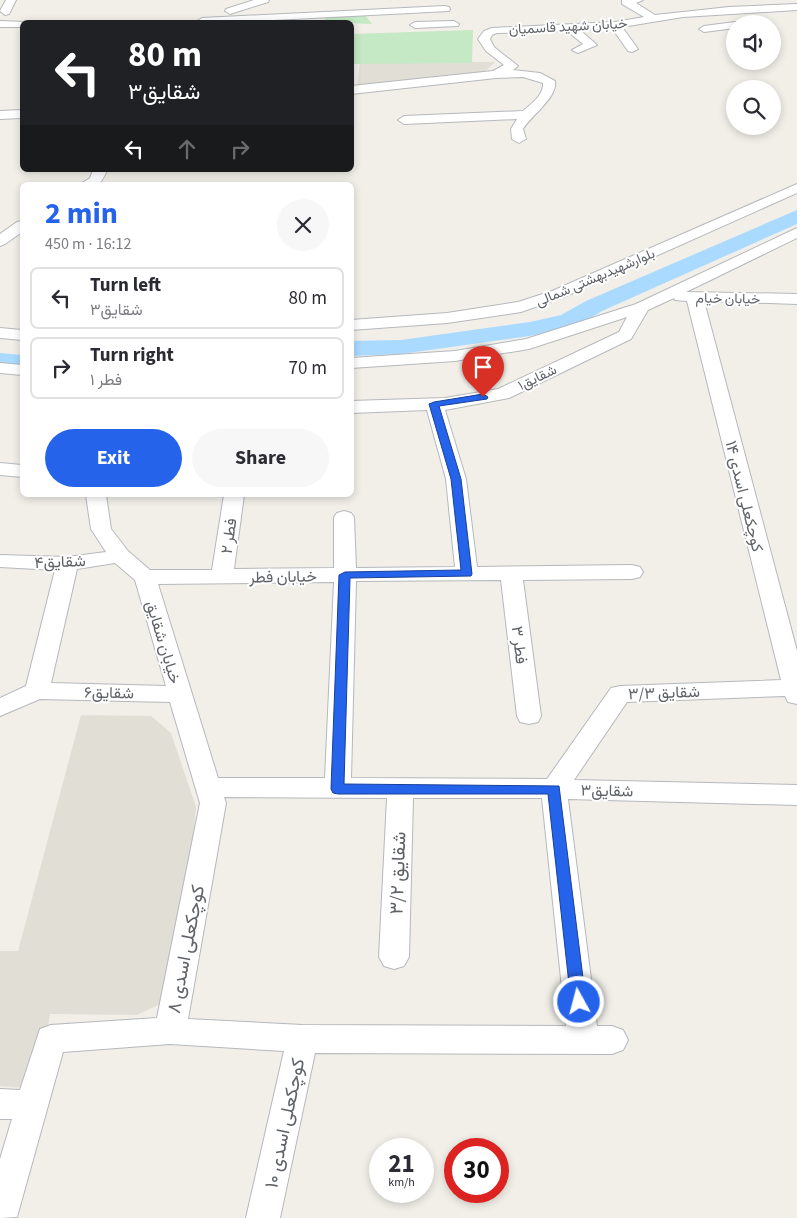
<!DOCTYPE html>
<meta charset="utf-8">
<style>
body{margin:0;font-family:"Source Sans 3",Vazirmatn,sans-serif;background:#f7f7f7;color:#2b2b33;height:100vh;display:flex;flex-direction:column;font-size:19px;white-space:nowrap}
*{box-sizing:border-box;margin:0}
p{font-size:16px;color:#7c7c81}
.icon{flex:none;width:28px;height:28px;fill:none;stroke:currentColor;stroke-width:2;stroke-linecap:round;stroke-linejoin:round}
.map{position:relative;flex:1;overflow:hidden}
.details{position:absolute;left:20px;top:182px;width:334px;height:315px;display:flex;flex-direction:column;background:#fff;border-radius:8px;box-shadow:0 2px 8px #0003}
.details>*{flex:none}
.banner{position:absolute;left:20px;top:20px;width:334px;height:152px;border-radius:8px;box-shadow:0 2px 8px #0003;background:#202124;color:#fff;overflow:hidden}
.fabs{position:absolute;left:726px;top:15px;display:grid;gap:10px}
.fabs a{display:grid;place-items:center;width:55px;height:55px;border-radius:50%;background:#fff;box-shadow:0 2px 8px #0003;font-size:25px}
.speed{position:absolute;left:369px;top:1138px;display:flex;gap:10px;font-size:25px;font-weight:700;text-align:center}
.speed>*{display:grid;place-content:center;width:65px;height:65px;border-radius:50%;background:#fff;box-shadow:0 2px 8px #0003;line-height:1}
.speed small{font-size:12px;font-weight:400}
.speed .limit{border:8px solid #d22;background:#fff;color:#111}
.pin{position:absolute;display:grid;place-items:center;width:42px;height:42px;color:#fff;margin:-51px -21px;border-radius:50% 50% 50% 0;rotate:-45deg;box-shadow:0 0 5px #0007}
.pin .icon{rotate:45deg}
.me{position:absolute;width:55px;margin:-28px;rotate:353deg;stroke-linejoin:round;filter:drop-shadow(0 0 4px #0008)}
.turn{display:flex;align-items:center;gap:18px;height:105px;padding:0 25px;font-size:22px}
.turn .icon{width:65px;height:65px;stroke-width:2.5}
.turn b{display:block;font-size:35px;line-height:42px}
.lanes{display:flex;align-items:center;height:48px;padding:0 25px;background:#0003;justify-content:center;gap:25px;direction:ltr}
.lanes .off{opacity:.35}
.round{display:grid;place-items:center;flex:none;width:52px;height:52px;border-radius:26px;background:#f7f7f7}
.headline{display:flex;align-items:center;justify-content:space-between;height:85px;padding:0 25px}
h1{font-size:30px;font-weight:700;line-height:38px;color:#2563eb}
.primary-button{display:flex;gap:10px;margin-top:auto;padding:10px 25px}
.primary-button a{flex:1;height:58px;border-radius:30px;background:#2563eb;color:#fff;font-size:20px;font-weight:700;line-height:58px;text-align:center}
.primary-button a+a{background:#f7f7f7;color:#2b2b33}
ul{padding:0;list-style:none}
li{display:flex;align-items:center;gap:15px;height:62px;margin:0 10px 8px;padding:0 15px;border:2px solid #e1e1e2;border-radius:8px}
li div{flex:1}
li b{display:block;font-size:19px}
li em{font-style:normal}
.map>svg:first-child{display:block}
.education{fill:#e1ded6}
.green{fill:#c5e8c5}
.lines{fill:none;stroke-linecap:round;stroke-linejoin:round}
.river{fill:#aadaff;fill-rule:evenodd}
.minor-casing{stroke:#b5b8bc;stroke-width:2}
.minor{fill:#fff;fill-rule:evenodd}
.route{fill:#2563eb;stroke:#184099}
.labels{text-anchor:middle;stroke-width:4;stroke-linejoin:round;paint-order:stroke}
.far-street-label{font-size:14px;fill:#5f6368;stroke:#fff}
.street-label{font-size:16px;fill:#5f6368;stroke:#fff}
.near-street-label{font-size:19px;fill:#5f6368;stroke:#fff}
</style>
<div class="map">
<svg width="797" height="1218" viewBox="0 0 797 1218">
<rect width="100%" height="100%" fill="#f1efe8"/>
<path class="education" d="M360,61l135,1 -14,13 -124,13z
M81,715l70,1 20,17 25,74 -19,189 -40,19 -87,-1 -13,75 -37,-3v-135h18z"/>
<path class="green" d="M365,15l7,9 -46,-2 -2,-5z
M473,30l-1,33 -121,1v-30z"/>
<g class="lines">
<path class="river" d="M797,210v14l-195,87 -24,15 -48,10 -129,18 -50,2v-15l50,-1 129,-18 31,-7 25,-14z
M0,353l22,2v14h-22z"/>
<defs>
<path id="minor" d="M6,0h10l-7,14 -4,1 -5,-4z
M254,0h15l-1,2 -38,12 -5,-3 1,-2z
M622,0h21l-7,3 19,12 74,-8 68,-3v6l-114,7 -61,10 16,22 -6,3 -4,-1 -16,-23 -32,2 17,15 -19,8 -6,-3 11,-6 -16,-13 -70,2 -5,2 -2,4 4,8 24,19 -5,4 27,3 15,8c3,16 -23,34 -32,48l3,10 -7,4 -7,-4 -1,-10 6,-10 -113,5 -6,-4 6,-4 119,-5c8,-7 21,-16 20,-28l-20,-6 -27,1 -145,16v-8l142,-15 11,-6 -18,-14 -8,-12 6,-8 8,-3 123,-6 29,-5 -22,-13z
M445,6l4,1 1,2 -1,2 -212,11 -40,-1 5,-3z
M0,21l26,1h-4v5h-22z
M454,21l5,3 -1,2 -43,2 -5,-3 5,-3z
M735,22l5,2h-5v4l-31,4 -5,-3 5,-3z
M22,110v8l-22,1v-8z
M93,170h14c-7,18 -11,15 -28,15l11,-7z
M797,184v9l-233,104 -43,15 -74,11 -96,7v-10l96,-7 71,-11 34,-11z
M22,221v11l-17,12 -5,2v-12l17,-12z
M797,228v10l-111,54 111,2v10l-93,-3 93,350v53l-9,-2 -3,-6 -158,6 -53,78 223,5v20l-229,-6 29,227h15l11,4 5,10 -5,10 -11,4 -297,-1 -35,165h-34l38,-167 -114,-7 -107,8 -46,165 -17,1v-59l12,-40h-12v-30l20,1 20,-61 11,-4 106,-7 43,-215 -30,-101 -130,-3 -40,17v-18l26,-12 29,-116 -55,-3v-12l67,2 39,-5 -15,-23 -5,-34h20l5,34 17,22 22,19h62l12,-75h20l-10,74 100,-1v-51l3,-4 7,-2 7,2 3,4 2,51 99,-1 -9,-88 -19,-69 -76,3v-12l94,-3 53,-9 121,-57 8,-15 -98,32 -74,12 -104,7v-10l104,-7 71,-12 110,-35zM674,298l1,2 12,1 94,379 -161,6 -9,2 -64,91 -196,-1 5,-197 145,-1 16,136 3,6 9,2 9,-2 3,-6 -18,-136 109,-1 8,-2 3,-5 -3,-5 -8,-2 -155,2 -11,-88 -21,-69 64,-12 122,-59 17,-29zM115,563l20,17 31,106 -115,-3 26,-114zM334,582l-9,196h-107l-60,-194zM224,797l163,1 -8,159 5,9 10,3 10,-3 5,-9 4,-159h129l24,228 -264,-1 -114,-6 38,-216z
M0,328l22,2v10l-22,-2z
M0,363l22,2v10l-22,-2z
M0,463l22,2v12l-22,-2z"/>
</defs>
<use href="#minor" class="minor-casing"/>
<use href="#minor" class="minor"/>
</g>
<path class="route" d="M483,394l5,3 -1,2 -48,7 22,73 11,95 -1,2 -121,2 -6,206 215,2 27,216 -2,4 -5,2 -6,-2 -2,-4 -23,-208h-210l-5,-1 -2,-4 8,-214 6,-3 116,-2 -10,-91 -22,-75 5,-2z"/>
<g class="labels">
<g class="far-street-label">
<text transform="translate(568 26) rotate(-3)" y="5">خیابان شهید قاسمیان</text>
<text transform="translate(595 277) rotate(-23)" y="5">بلوارشهیدبهشتی شمالی</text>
<text transform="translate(728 298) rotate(1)" y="5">خیابان خیام</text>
<text transform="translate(537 377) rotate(-26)" y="5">شقایق۱</text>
</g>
<g class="street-label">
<text transform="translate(745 496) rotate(76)" y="6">کوچکعلی اسدی ۱۴</text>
<text transform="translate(228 536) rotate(-82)" y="6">فطر ۲</text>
<text transform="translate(60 561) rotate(-2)" y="6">شقایق۴</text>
<text transform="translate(283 576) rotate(-1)" y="6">خیابان فطر</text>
<text transform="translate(164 642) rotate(73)" y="6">خیابان شقایق</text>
<text transform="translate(520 645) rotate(83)" y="6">فطر ۳</text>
<text transform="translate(109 692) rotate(1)" y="6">شقایق۶</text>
<text transform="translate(664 692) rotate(-2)" y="6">شقایق ۳/۳</text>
<text transform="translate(607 790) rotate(1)" y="6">شقایق۳</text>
</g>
<g class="near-street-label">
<text transform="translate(397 873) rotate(-88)" y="7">شقایق ۳/۲</text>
<text transform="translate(185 949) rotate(-79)" y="7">کوچکعلی اسدی ۸</text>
<text transform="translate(284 1123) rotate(-78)" y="7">کوچکعلی اسدی ۱۰</text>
</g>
</g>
</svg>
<div class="fabs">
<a><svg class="icon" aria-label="sound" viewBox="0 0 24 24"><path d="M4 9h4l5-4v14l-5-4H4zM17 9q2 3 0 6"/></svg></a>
<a><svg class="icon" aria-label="search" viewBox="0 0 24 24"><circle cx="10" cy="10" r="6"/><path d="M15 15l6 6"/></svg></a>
</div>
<div class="speed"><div>21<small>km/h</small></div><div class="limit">30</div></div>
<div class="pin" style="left:483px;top:397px;background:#d93025"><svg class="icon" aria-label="arrive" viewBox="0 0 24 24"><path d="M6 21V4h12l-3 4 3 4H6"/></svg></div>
<svg class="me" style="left:579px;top:1002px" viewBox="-20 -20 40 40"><circle r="17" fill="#2563eb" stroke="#fff" stroke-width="3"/><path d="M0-11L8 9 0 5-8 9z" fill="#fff"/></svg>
<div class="banner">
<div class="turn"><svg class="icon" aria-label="left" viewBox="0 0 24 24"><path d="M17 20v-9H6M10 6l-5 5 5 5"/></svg><div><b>80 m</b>شقایق۳</div></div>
<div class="lanes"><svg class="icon" aria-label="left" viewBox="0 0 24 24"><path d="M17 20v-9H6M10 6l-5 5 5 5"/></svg><svg class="icon off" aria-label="ahead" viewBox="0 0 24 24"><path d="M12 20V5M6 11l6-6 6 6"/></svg><svg class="icon off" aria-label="right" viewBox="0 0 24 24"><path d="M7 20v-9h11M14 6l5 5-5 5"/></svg></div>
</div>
<section class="details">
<div class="headline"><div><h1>2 min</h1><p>450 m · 16:12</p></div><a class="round"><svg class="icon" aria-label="close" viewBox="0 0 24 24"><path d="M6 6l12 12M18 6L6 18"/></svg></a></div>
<ul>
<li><svg class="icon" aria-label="left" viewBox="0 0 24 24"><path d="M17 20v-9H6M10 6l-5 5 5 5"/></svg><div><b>Turn left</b><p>شقایق۳</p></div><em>80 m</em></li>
<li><svg class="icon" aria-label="right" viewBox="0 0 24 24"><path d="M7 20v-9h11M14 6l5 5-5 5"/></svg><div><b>Turn right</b><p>فطر ۱</p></div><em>70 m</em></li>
</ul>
<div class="primary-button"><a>Exit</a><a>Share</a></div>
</section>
</div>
